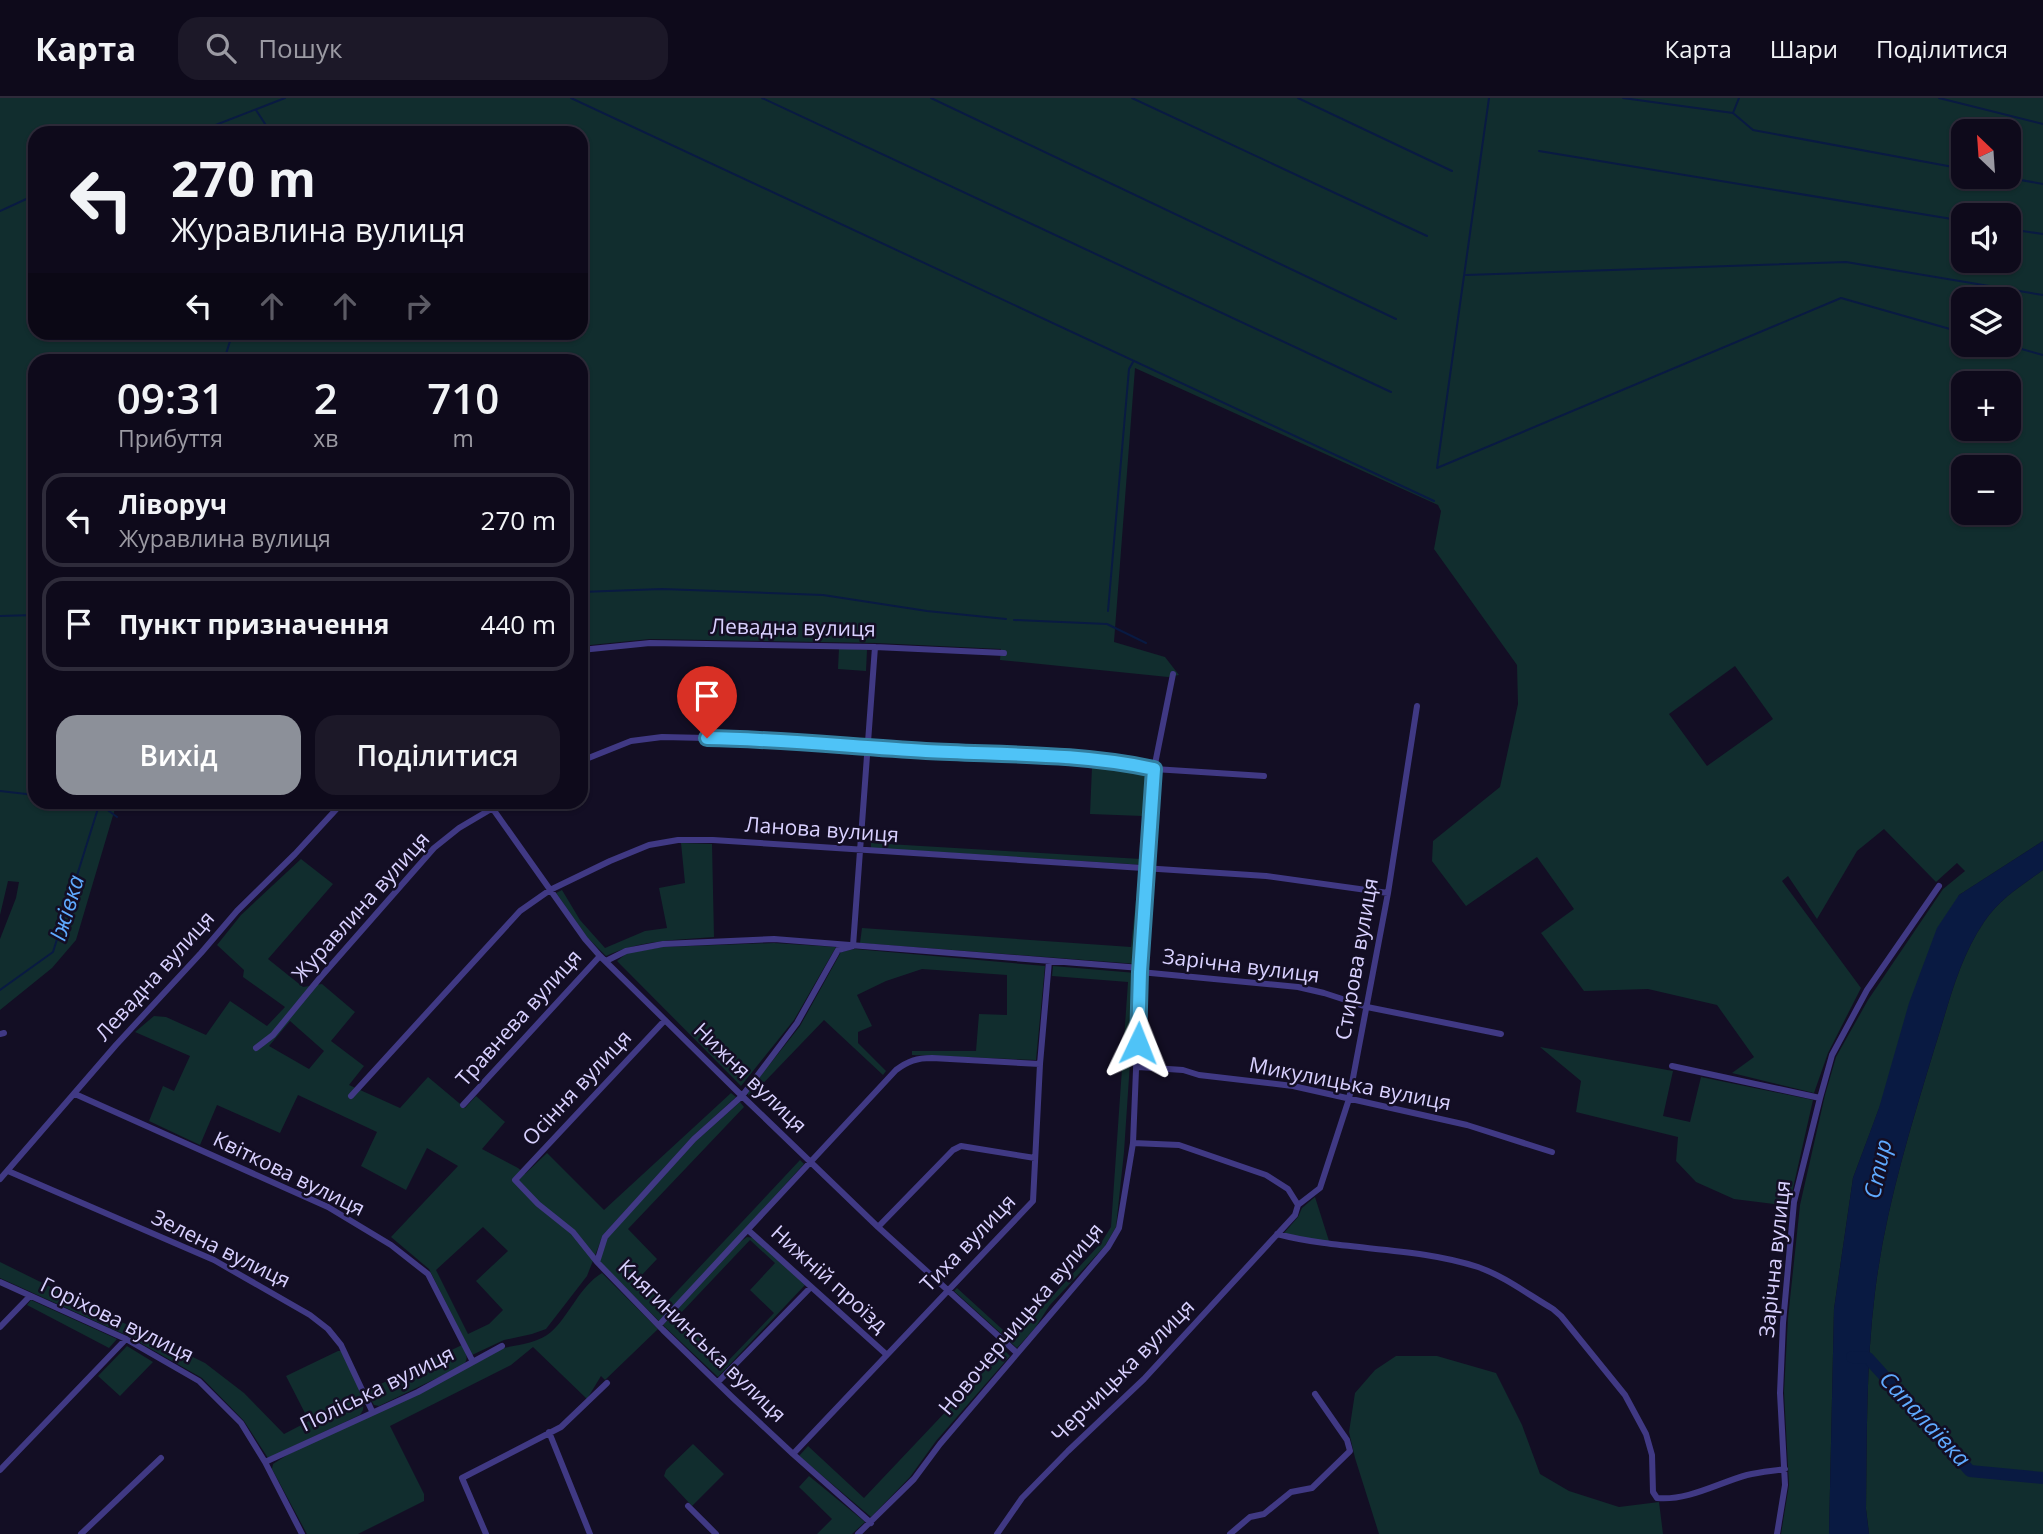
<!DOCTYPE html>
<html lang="uk">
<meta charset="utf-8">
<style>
body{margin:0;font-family:"Open Sans",sans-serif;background:#1c1828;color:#f1f3f6;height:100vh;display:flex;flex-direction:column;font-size:26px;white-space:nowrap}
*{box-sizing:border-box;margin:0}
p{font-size:23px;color:#9b9aa3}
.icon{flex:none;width:38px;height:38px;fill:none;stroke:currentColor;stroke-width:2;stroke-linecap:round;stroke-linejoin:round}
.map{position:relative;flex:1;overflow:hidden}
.side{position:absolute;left:28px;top:256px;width:560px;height:455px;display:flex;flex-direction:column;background:#0e0a1b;border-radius:21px;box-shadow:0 2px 5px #0004,0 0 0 2px #2e2b3a}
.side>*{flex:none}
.banner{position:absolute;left:28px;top:28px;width:560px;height:214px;border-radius:21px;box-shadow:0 2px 5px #0004,0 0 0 2px #2e2b3a;background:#0e0a1b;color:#f1f3f6;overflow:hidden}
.needle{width:46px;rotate:335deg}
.tools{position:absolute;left:1951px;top:21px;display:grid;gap:14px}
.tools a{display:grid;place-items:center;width:70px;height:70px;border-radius:14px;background:#0e0a1b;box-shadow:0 2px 5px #0004,0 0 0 2px #2e2b3a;font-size:35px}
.pin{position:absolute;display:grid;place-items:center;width:60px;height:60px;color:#fff;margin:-72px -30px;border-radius:50% 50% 50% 0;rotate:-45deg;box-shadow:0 0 7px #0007}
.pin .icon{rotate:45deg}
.me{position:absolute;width:77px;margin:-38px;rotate:2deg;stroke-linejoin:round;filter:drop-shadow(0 0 5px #0008)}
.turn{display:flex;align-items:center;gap:24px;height:147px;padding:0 28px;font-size:32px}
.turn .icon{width:91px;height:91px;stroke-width:2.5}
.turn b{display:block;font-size:49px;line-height:60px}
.lanes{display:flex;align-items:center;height:66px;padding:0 28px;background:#0003;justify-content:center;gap:35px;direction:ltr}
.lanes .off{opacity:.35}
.eta{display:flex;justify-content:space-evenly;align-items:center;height:119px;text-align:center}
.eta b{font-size:42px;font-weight:600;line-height:49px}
.cta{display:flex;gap:14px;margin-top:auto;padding:14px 28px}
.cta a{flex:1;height:80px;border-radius:21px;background:#8c9099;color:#fff;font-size:28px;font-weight:600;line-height:80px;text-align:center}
.cta a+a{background:#1c1828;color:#f1f3f6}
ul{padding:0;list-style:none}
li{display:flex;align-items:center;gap:21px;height:94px;margin:0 14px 10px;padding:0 14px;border:4px solid #2e2b3a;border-radius:21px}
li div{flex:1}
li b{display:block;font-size:26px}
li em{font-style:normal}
header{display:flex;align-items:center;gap:42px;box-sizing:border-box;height:98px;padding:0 35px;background:#0e0a1b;border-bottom:2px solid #2e2b3a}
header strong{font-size:33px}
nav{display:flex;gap:38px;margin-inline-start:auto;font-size:24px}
.search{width:490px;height:63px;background:#1c1828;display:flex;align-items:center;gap:18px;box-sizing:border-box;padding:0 24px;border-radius:21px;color:#9b9aa3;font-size:26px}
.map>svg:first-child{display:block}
.green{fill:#112d2e;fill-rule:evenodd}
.water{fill:#091a42}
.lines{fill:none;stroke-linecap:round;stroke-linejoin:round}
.stream{stroke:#091a42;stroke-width:2}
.river{stroke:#091a42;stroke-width:12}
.minor{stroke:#403984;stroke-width:6}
.route-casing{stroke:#337fa1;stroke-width:18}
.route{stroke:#4fc3f7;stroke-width:12}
.labels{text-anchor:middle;stroke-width:5;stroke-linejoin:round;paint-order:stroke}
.street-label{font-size:21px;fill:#d9d1ff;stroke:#130e24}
.water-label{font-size:23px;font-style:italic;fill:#5faaff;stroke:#130e24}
</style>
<header>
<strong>Карта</strong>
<div class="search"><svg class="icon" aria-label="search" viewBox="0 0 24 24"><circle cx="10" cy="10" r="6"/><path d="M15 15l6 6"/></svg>Пошук</div>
<nav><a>Карта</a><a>Шари</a><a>Поділитися</a></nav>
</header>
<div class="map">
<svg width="2043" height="1436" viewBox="0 0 2043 1436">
<rect width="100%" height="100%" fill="#130e24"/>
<path class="green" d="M0,0h2043v743l-84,54 -106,283 -19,131 -5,225h-48l8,-49 -5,-93 4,-74 12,-113 25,-110 11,-38 32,-57 75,-111 22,-18 -8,-8 -21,19 -52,-53 -27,22 -40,68 -29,-43 -6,5 79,107 -33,65 -14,40 -82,-20 22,-16 -37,-52 -69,-16 -64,2 -43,-58 33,-24 -37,-52 -71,49 -34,-45 1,-20 67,-54 18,-83 -1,-39 -83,-116 7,-38 -3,-6 -303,-137 -21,274 51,15 14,18 -11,2 -168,-17 1,-11 -125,-6 -226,-4 -69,7v-286h-546v442h82l-41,138 -24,28 -52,42v-71l16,-41 3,-16 -11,-1 -8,34zM1964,33h45v46h-45zM35,35h546v199h-546zM1964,117h45v46h-45zM1964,201h45v46h-45zM1964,285h45v46h-45zM1964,369h45v46h-45zM1735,568l38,53 -66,47 -38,-52z
M839,550l28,2 -1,21 -28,-2z
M1114,668l31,4 6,10 -6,85 -274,-17v-5l270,16 2,-43 -53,-2 2,-47z
M681,745l31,1 2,93c-37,3 -74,3 -108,19l-19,-19 -31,-44 6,-3 18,30 25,28 40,-17 22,-3 -8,-40 26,-5z
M301,761l32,25 -65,75 35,28 19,-3 33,28 -24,29 33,25 -15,19 51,23 28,-31 37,31 11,-12 29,26 -23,27 36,19 7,6 22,-21 57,57 127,-117 5,4 -44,40 -89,98 -16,41 -41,53 -14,5 -28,6 -32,15 -43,-86 -38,-32 67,-71 -31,-18 -21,42 -45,-24 16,-34 -79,-37 -18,38 -63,-28 -17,40 -51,-24 14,-35 11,5 16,-35 -55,-24 19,-16 12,1 40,18 24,-34 37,25 18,-19 -42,-30 1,-7 -27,-25 24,-30zM290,923l34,30 -15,18 -40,-23zM483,1129l25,24 -32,30 27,29 -14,14 -21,10 -32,-64z
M2043,772v664h-174l-3,-25c1,-72 0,-145 9,-217 10,-82 35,-163 59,-242 14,-43 24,-90 50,-128 15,-23 37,-36 59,-52z
M1139,773l5,5 -7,88 -277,-21 2,-15 269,19z
M774,845l62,4 -42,73 -53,66 -124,-125 10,-8 36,-6z
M855,851l190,17 -9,94 -124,-5v-4h64l3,-37 28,1v-40l-85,-6 -36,12 -29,14 15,31 -14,6v11l28,28 -3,4 -59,-55 -74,77 -3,-4 53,-67 41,-74z
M1053,868l83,7 -12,179 -8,75 -11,19 -55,59 -15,23 -18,20 -63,-57 3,-3 56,51 88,-96 10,-16 17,-245 -76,-6z
M1540,949l133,24 -10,45 27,6 11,-45 112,23 -24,106 -55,-7 -38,-17 -20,-21 2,-24 -102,-25 5,-31z
M740,1004l4,5 -116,122 29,30 -18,19 26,26 135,-144 4,4 -144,158 -61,-61 8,-23 89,-97z
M1315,1099l14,44 -24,-2 -21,-6 14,-16 4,-9z
M747,1139l7,1 51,47 -87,92 -55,-52 77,-83zM750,1142l25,23 -25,27 24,23 -47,49 -49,-46z
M0,1164l205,101 39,30 40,41 25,-13 -23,-45 52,-25h3c8,16 25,42 22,59l-3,5 -92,43 -24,-37 -42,-43 -74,-42 -128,-58z
M602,1175l56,56 -53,51 -4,-4 -14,23 -54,-52 -22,18 -121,61 34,68v7l-66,33h-51l-35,-65 1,-5 14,-9 216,-107c14,-3 36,-5 48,-16 19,-17 28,-45 51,-59z
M31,1202l86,39 -8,9 -82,-43z
M462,1247c4,9 8,14 0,21l-83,40 -5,-1 -8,-14z
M127,1248l26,16 -33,34 -22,-20z
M1004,1252l6,6 -74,85 -26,36 -39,40 -72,-61 9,-10 56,52z
M1396,1258h41l59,17 26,52 18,49 29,17 50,16 40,-5 4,32h-284l-24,-76 -6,-26 6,-39 20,-23z
M693,1346l31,30 -32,32 -28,-30 2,-6z
M809,1378l56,46 -13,12h-35l15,-15 -33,-32z"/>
<path class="water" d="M2043,743v29c-22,16 -44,29 -59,52 -26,38 -36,85 -50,128 -24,79 -49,160 -59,242 -9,72 -8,145 -9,217l3,25h-40l5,-225 19,-131 26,-70 30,-105 28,-75 22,-33z"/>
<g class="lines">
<path class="stream" d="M571,0l863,403
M762,0l629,294
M931,0l465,221
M1132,0l295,138
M1298,0l154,73
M1489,0l-52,370 404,-170 123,35
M1623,0l110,15 6,-15
M1939,0l104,26
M256,12l15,23
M1733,15l20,17 211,39
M195,35l90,-35
M1539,53l425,70
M2004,79l39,7
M0,113l35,-16
M2009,131l34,5
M1466,177l380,-13 197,33
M2007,247l36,10
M224,262l9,-28
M581,494l81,-3 161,6 104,16 79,8
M1108,513l21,-242 4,-7
M0,518l35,-1
M1014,522l93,4 39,19
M0,693l35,4
M97,704l20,15
M0,892l53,-38 47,-150"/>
<path class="river" d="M1852,1259l16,1 102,113 73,7"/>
<path class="minor" d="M581,552l69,-7 225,4 129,6
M581,663l50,-20 31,-4 90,2 116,9 246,12 40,9 110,7
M488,704l97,137 15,17 142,140 136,131 139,126
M606,863l20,-10 37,-7 111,-5 367,29
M1140,874l158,15 26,6 43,14 134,27
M665,922l-150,160 23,24 35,28 24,30 66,68 68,66 62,58 78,69
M0,936l4,-1
M256,950l17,-13 46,-56 115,-131 25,-20 44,-26
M1672,968l148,32
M1138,969l45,3 16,5 94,11 174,39 85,27
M75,996l253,113 63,38 37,29 45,88
M351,998l169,-185 30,-21 60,-29 39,-16 29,-5h35l553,36 122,17
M463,1007l137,-149
M8,1073l206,89 96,55 18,14 13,16 31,66
M0,1081l116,-134 85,-92 36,-42 58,-57 48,-52
M1298,1107l22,-17 29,-89 39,-206 29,-187
M878,1129l75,-77 8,-4 74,12
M748,1132l139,125
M1277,1136c65,17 136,12 201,33 26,9 51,28 75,42l8,7 64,79 21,39 6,21 1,37 4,6c31,3 61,-15 90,-23 12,-3 25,-4 38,-6
M597,1164l8,-25 89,-98 48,-43 55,-73 41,-73 15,-4 22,-299
M0,1184l126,57 73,42 42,42 24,39 37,72
M659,1227l237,-255c12,-9 21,-12 36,-12l108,6
M0,1229l30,-31
M718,1284l93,-95
M549,1334l41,102
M793,1356l240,-253 7,-137 9,-103
M265,1364l153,-70 84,-46
M0,1372l126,-131
M688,1408l28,28
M81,1436l80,-76
M486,1436l-24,-56 99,-51 46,-44
M858,1436l56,-55 26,-35 168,-197 11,-19 14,-85 7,-171 14,-203 19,-95
M997,1436l25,-36 46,-47 76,-72 151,-164 3,-10 -10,-16 -22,-14 -87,-30 -46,-2
M1230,1436l20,-17 14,-3 27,-22 21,-4 38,-37 -3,-11 -32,-46
M1777,1436l8,-49 -5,-92 3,-70 11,-121 26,-104 12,-43 35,-65 72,-104"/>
</g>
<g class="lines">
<defs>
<path id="route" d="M707,640c73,1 146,9 219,13 76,4 154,2 228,18l-14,203 -2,71"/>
</defs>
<use href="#route" class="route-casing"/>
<use href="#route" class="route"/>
</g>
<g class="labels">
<g class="street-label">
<text transform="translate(793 530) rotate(1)" y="7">Левадна вулиця</text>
<text transform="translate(822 732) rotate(4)" y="7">Ланова вулиця</text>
<text transform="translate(361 809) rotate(-48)" y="7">Журавлина вулиця</text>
<text transform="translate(1357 861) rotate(-80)" y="7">Стирова вулиця</text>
<text transform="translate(1241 868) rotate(7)" y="7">Зарічна вулиця</text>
<text transform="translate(155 878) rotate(-48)" y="7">Левадна вулиця</text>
<text transform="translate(519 920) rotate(-48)" y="7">Травнева вулиця</text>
<text transform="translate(750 980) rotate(44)" y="7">Нижня вулиця</text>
<text transform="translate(1350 986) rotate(11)" y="7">Микулицька вулиця</text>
<text transform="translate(577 990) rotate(-47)" y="7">Осіння вулиця</text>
<text transform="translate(289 1076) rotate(26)" y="7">Квіткова вулиця</text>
<text transform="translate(968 1145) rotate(-46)" y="7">Тиха вулиця</text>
<text transform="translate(221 1151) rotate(26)" y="7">Зелена вулиця</text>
<text transform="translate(1775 1161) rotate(-84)" y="7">Зарічна вулиця</text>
<text transform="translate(829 1181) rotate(42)" y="7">Нижній проїзд</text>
<text transform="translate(1021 1221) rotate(-50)" y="7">Новочерчицька вулиця</text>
<text transform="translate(117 1222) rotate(26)" y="7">Горіхова вулиця</text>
<text transform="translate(702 1243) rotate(44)" y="7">Княгининська вулиця</text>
<text transform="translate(1123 1273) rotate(-45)" y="7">Черчицька вулиця</text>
<text transform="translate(377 1291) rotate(-26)" y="7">Поліська вулиця</text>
</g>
<g class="water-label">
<text transform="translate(67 810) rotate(-73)" y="8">Іжівка</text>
<text transform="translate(1878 1071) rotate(-78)" y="8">Стир</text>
<text transform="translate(1925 1321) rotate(47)" y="8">Сапалаївка</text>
</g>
</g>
</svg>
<div class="tools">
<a><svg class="needle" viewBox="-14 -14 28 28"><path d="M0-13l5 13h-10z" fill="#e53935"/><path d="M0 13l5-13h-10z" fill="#9b9aa3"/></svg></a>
<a><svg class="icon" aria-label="sound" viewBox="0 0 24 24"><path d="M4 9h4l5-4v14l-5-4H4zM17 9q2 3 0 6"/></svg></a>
<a><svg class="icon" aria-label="layers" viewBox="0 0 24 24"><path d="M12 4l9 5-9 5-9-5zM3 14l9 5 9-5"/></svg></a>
<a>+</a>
<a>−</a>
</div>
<div class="pin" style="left:707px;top:640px;background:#d93025"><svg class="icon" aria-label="arrive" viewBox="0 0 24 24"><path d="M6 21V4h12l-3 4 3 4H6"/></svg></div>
<svg class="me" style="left:1138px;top:945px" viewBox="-20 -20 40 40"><path d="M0-17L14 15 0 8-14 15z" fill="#4fc3f7" stroke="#fff" stroke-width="4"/></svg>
<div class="banner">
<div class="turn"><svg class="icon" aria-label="left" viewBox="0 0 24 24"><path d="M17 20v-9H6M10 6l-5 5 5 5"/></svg><div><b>270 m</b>Журавлина вулиця</div></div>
<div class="lanes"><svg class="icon" aria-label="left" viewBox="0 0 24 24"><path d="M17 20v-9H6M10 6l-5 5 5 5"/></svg><svg class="icon off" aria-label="ahead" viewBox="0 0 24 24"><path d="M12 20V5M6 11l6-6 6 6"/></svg><svg class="icon off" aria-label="ahead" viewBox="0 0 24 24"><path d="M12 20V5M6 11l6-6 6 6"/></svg><svg class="icon off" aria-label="right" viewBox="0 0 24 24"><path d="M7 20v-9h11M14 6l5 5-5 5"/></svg></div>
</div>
<section class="side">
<div class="eta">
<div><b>09:31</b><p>Прибуття</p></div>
<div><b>2</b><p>хв</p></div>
<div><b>710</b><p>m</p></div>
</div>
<ul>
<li><svg class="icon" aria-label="left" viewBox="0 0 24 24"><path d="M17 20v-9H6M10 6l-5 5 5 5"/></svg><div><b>Ліворуч</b><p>Журавлина вулиця</p></div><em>270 m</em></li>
<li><svg class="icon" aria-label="arrive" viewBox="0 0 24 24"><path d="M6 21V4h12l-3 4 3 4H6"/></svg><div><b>Пункт призначення</b></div><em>440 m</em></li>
</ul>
<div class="cta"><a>Вихід</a><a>Поділитися</a></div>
</section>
</div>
